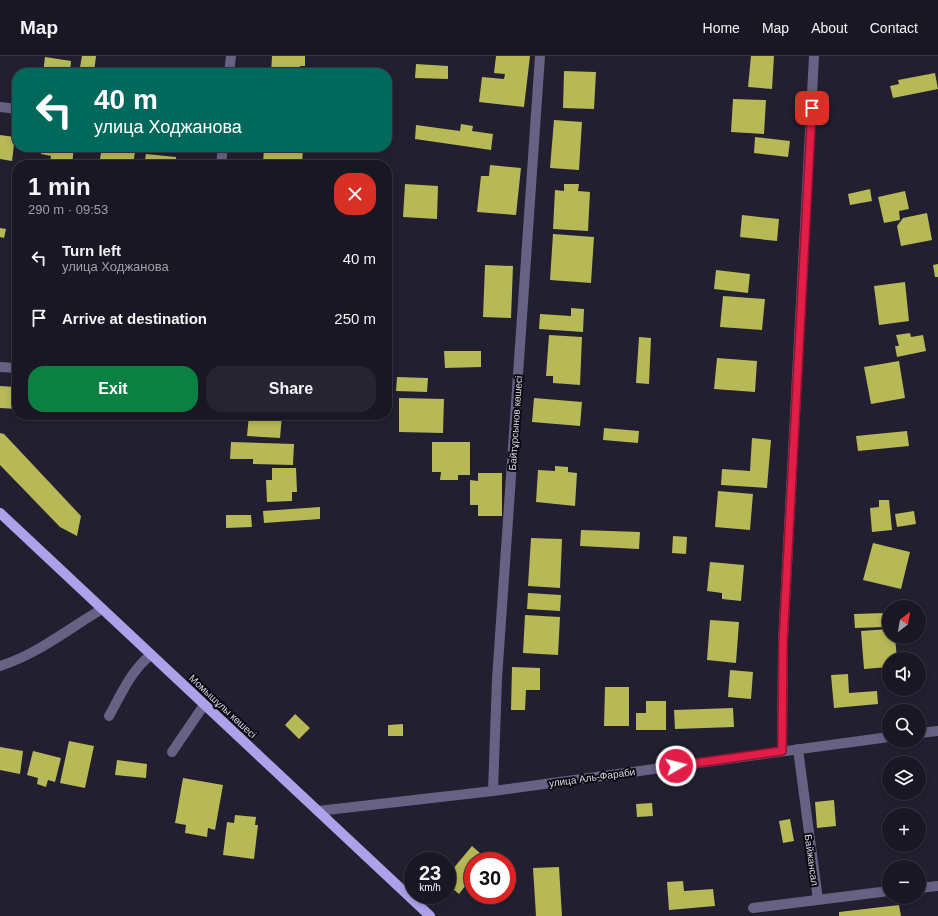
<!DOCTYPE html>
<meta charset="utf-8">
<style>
body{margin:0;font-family:Arial,sans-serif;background:#272431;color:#f1f3f6;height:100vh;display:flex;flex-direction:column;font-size:15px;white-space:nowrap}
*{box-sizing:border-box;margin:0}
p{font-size:13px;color:#9f9fa6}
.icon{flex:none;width:22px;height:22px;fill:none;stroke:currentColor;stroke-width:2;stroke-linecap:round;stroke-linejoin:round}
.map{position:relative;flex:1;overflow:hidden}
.panel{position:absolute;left:12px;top:104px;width:380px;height:260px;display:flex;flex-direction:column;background:#1a1724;border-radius:16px;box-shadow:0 2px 6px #0003,0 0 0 1px #383641}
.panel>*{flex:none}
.guide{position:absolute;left:12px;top:12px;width:380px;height:84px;border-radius:16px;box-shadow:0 2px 6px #0003,0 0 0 1px #383641;background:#00695c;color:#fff;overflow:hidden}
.needle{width:26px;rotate:31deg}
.fabs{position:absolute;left:882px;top:544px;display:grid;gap:8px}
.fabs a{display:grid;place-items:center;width:44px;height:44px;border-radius:50%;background:#1a1724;box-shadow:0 2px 6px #0003,0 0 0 1px #383641;font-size:20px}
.speed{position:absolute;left:404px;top:796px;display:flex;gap:8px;font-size:20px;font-weight:700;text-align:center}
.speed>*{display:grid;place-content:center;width:52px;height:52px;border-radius:50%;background:#1a1724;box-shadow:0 2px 6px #0003,0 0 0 1px #383641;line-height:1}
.speed small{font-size:10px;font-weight:400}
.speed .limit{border:6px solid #d22;background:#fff;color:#111}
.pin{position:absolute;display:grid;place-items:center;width:34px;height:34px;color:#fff;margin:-17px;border-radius:8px;box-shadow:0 2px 6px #0006}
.me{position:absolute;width:44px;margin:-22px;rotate:82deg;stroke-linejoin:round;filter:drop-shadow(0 0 3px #0008)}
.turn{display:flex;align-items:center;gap:14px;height:84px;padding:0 16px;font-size:18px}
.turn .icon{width:52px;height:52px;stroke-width:2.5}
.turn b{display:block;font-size:28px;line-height:34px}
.round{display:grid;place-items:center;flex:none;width:42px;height:42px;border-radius:16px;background:#272431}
.head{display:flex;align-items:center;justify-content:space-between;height:68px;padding:0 16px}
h1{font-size:24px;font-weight:700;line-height:30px}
.button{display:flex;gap:8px;margin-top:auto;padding:8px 16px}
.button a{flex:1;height:46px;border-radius:16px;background:#0b8043;color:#fff;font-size:16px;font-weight:700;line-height:46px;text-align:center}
.button a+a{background:#272431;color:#f1f3f6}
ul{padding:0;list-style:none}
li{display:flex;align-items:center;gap:12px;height:60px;padding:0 16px}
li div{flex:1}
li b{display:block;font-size:15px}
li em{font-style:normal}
header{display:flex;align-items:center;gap:24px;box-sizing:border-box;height:56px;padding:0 20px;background:#1a1724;border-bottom:1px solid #383641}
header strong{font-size:19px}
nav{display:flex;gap:22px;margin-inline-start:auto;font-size:14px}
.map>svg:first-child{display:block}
.building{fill:#b7b856}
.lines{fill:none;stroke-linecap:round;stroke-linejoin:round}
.minor{stroke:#676184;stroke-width:10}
.major{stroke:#aea1e9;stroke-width:10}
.route-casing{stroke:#92132f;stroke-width:10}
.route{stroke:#e11d48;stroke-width:7}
.labels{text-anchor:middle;stroke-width:4;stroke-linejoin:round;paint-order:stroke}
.street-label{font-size:10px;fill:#dad8e4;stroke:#0b0a12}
</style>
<header>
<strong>Map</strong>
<nav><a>Home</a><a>Map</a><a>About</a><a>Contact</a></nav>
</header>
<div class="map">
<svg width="938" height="860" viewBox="0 0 938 860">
<rect width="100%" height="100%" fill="#221f30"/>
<path class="building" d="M82,0h14l-2,17h-15z
M272,0h33v10h-5l-1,7h-28z
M496,0h34l-6,51 -45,-5 3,-25 22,2 1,-5 -11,-1z
M751,0h23l-2,33 -24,-2z
M45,1l26,4 -1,12h-27z
M416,8l32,2v13l-33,-1z
M110,11l27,2v4h-27z
M564,15l32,1 -2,37 -31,-1z
M935,17l3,16 -45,9 -3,-12 9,-2 -1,-4z
M733,43l33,1 -2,34 -33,-2z
M554,64l28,2 -3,48 -29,-2z
M461,68l12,2 -1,5 21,3 -2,16 -76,-11 1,-14 44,6z
M0,79l15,2 -3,24 -12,-2z
M755,81l35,4 -2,16 -34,-4z
M42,91h32l-2,18 -22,-3 1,-6 -10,-2z
M102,91l33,5 -2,13h-34z
M264,91h39l-1,18h-39z
M146,98l30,3v8h-32z
M490,109l31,3 -5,47 -39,-3 4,-36h8z
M405,128l33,2 -1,33 -34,-2z
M564,128h15l-1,7 12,1 -2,39 -35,-2 2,-39 9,1z
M870,133l2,12 -22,4 -2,-11z
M905,135l4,18 -10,2 1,9 -16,3 -6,-26z
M927,157l5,27 -31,6 -4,-20 6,-8z
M742,159l37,4 -2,22 -37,-4z
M0,172l6,1 -2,9 -4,-1z
M553,178l41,3 -3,46 -41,-3z
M938,208v13h-3l-2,-12z
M485,209l28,1 -2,52 -28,-1z
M716,214l34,4 -2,19 -34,-4z
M905,226l4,39 -30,4 -5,-39z
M723,240l42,3 -3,31 -42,-3z
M571,252l13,1 -1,23 -44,-3 1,-15 31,2z
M910,277l1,4 12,-2 3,16 -29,6 -2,-11h4l-3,-11z
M549,279l33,2 -2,48 -27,-2v-7h-7z
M639,281l12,1 -2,46 -13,-1z
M444,295h37v16l-36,1z
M387,299h4l-2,32 -2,-1z
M717,302l40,3 -2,31 -41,-3z
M899,305l6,37 -34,6 -7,-37z
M397,321l31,1 -1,14 -31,-1z
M0,330l17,1v22l-17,-1z
M399,342l45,1 -1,34 -44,-1z
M534,342l48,4 -2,24 -48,-4z
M249,359h33l-2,23 -33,-2z
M604,372l35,3 -1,12 -35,-3z
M907,375l2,15 -51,5 -2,-15z
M0,377l4,1 77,82 -4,20 -17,-9 -60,-62z
M752,382l19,2 -4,48 -46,-3 1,-16 28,2z
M231,386l63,2 -1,21 -40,-1v-5h-23z
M432,386h38v33h-12v5h-18l1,-8h-9z
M555,410l13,1v5l9,1 -2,33 -39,-4 2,-32 17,1z
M272,412h24l1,24h-5v9l-25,1 -1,-22h6z
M478,417h24v43h-24v-11h-8v-25l8,1z
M718,435l35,3 -3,36 -35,-3z
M879,444h10l3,30 -20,2 -2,-24 9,-1z
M320,451v12l-56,4 -1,-12z
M914,455l2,13 -19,3 -2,-13z
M226,459h25l1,12 -26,1z
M581,474l59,2 -1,17 -59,-3z
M673,480l14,1 -1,17 -14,-1z
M531,482l31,1 -2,49 -32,-2z
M873,487l37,9 -9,37 -38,-9z
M710,506l34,3 -3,36 -19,-2v-6l-15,-2z
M528,537l33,2 -1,16 -33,-2z
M885,557v14l-30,1 -1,-14z
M525,559l35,2 -2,38 -35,-2z
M710,564l29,2 -3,41 -29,-3z
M889,573v8h6l2,22h-8v8l-25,2 -3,-38z
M512,611l28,1v22h-14l-1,20h-14z
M730,614l23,2 -2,27 -23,-2z
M848,618l1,19 28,-2 1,13 -44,4 -3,-33z
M605,631h24v39h-25z
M646,645h20v29h-30v-17h10z
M733,652l1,19 -59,2 -1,-19z
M295,658l15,14 -11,11 -14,-14z
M403,668v12h-15v-11z
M69,685l25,5 -9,42 -25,-5z
M0,691l23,4 -3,23 -20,-4z
M33,695l28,7 -6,24 -7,-2 -2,7 -9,-3 1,-6 -11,-3z
M117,704l30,4 -1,14 -31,-3z
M183,722l40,7 -8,45 -7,-2 -1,9 -22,-4 1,-8 -11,-2z
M834,744l2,26 -19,2 -2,-26z
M652,747l1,13 -16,1 -1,-13z
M235,759l21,2 -1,8h3l-4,34 -31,-4 4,-33 7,1z
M790,763l4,22 -11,2 -4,-22z
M472,790l17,15h-16v30l-7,-6 -7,9 -12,-10v-8z
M559,811l3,49h-26l-3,-48z
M683,825l1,10 29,-2 2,17 -46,4 -2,-28z
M899,849l2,11h-62v-4z"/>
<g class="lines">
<path class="minor" d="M229,17l2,-17
M0,51l17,2
M221,109l2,-18
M0,311l17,1
M0,610c38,-12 68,-37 102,-57
M109,660c12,-21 22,-46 42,-61
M919,677l19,-2
M798,693l20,151
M782,695l1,-110 31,-585
M172,696l32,-47
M493,735l4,-112 43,-623
M318,755l175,-20 396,-54
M919,832l19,-2
M753,852l136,-17"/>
<path class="major" d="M0,457l430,403"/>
</g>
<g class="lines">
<defs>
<path id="route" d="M676,710l106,-15 1,-109 29,-534"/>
</defs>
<use href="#route" class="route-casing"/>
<use href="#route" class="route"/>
</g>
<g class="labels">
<g class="street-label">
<text transform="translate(515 367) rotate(-86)" y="4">Байтұрсынов көшесі</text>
<text transform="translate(223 650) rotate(43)" y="4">Момышұлы көшесі</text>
<text transform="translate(592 721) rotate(-8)" y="4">улица Аль-Фараби</text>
<text transform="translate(812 804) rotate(82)" y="4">Байжансал</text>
</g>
</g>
</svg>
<div class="fabs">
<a><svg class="needle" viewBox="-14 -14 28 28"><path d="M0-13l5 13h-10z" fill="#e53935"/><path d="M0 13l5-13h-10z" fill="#9f9fa6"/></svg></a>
<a><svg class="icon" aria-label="sound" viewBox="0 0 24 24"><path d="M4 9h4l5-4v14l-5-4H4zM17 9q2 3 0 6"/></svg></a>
<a><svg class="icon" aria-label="search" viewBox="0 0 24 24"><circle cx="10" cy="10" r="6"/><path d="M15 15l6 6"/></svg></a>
<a><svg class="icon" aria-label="layers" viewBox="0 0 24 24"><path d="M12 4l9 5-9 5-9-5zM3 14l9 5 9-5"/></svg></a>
<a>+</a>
<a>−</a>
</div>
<div class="speed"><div>23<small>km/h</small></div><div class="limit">30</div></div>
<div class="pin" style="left:812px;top:52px;background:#d93025"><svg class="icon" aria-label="arrive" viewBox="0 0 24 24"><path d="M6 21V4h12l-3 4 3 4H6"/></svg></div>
<svg class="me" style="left:676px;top:710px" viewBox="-20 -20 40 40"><circle r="17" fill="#e11d48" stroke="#fff" stroke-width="3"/><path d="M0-11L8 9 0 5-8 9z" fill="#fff"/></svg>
<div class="guide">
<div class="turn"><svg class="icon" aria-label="left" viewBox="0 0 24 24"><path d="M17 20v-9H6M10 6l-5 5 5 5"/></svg><div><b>40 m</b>улица Ходжанова</div></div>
</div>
<section class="panel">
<div class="head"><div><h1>1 min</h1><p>290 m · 09:53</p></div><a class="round" style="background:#d93025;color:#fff"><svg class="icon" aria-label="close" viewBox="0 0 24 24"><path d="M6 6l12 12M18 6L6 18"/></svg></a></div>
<ul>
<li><svg class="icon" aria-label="left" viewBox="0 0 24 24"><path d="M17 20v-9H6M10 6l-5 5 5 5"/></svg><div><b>Turn left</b><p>улица Ходжанова</p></div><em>40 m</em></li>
<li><svg class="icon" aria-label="arrive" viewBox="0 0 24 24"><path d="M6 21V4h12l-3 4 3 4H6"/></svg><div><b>Arrive at destination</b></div><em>250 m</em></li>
</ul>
<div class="button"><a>Exit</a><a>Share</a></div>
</section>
</div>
